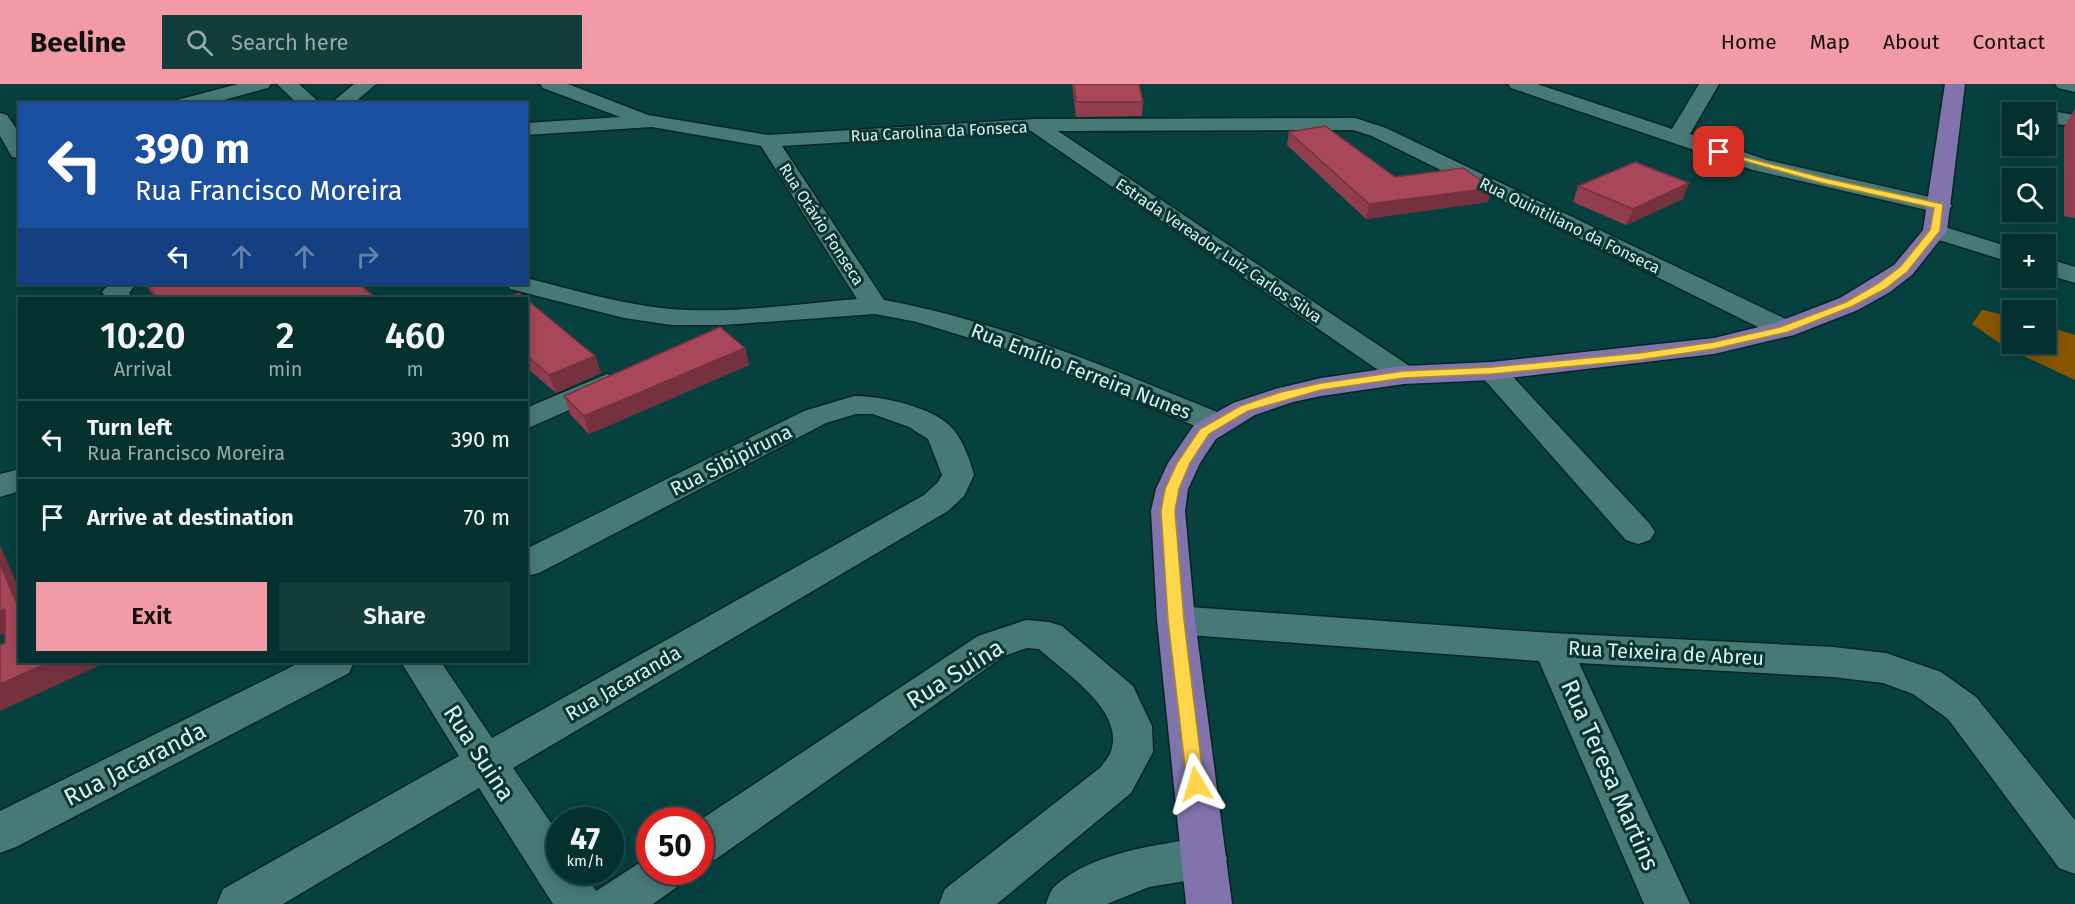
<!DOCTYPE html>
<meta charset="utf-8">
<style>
body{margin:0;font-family:"Fira Sans",sans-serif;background:#123d3b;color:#f1f3f6;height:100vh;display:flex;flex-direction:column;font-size:22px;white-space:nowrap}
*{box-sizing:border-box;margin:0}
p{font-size:20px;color:#97a9aa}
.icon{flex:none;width:33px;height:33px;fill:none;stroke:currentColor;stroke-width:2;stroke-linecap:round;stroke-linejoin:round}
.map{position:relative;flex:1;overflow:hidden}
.drawer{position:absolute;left:18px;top:213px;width:510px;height:366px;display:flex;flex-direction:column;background:#04312f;border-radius:0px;box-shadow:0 3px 15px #0003,0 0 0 2px #254c4b}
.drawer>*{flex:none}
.banner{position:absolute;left:18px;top:18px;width:510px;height:183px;border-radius:0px;box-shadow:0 3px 15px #0003,0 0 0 2px #254c4b;background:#1a4fa0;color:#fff;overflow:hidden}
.controls{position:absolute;left:2002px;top:18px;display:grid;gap:12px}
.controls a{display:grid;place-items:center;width:54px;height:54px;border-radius:0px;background:#04312f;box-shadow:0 3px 15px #0003,0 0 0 2px #254c4b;font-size:30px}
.speed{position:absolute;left:546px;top:723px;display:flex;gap:12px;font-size:30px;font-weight:700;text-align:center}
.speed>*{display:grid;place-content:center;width:78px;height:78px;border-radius:50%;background:#04312f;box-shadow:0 3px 15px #0003,0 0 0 2px #254c4b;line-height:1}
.speed small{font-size:15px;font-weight:400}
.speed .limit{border:9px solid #d22;background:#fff;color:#111}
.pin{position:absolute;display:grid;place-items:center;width:51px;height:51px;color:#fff;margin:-26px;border-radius:12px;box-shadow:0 3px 9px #0006}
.me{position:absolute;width:66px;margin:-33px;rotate:353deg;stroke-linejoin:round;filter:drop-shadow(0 0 4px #0008)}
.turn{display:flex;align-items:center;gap:21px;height:126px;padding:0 18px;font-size:27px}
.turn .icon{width:78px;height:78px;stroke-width:2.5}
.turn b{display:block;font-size:42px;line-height:51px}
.lanes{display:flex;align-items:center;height:57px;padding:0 18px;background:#0003;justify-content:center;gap:30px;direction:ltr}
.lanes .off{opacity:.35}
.eta{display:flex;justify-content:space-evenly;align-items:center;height:102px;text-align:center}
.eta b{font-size:36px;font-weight:600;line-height:42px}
.button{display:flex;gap:12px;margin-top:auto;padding:12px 18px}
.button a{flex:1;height:69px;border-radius:0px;background:#f39aa7;color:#111;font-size:24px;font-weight:600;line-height:69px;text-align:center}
.button a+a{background:#123d3b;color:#f1f3f6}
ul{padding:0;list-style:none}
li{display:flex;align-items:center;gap:18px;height:78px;padding:0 18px;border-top:2px solid #254c4b}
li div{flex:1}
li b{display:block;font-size:22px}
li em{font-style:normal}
header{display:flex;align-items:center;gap:36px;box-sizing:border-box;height:84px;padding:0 30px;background:#f39aa7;color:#111}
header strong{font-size:28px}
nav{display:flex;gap:33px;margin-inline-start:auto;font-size:21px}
.search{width:420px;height:54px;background:#123d3b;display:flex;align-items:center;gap:15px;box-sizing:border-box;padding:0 21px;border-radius:0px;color:#97a9aa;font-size:22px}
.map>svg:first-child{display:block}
.green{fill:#895600}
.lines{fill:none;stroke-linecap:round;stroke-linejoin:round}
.minor-casing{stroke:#082423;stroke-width:3}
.major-casing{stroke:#082423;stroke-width:3}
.minor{fill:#477a77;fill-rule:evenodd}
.major{fill:#8173ac;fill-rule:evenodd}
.wall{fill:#903d4d}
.shaded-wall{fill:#75323e}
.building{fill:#a74759;stroke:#75323e;stroke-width:1.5}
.route{fill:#ffd54a;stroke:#a68a30;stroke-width:1.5}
.labels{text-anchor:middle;stroke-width:6;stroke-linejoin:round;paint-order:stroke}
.far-street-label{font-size:16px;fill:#d7f2f0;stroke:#0b3533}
.street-label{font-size:20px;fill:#d7f2f0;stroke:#0b3533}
.near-street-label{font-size:24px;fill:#d7f2f0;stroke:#0b3533}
</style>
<header>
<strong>Beeline</strong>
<div class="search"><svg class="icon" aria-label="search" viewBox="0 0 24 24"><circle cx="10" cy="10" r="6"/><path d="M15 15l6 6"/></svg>Search here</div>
<nav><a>Home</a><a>Map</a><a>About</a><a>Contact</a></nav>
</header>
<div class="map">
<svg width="2075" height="820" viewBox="0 0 2075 820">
<rect width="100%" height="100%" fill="#06413f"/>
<path class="green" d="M1982,226l31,7v27h33v-18l29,9v45l-70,-33 -33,-23z"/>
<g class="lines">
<defs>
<path id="minor" d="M238,0h33l-3,4 -59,16h-35l3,-4z
M277,0h22l22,20h-23z
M354,0h22l-23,20h-23z
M540,0h28l80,31 120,20 267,-16 320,-1 31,10 408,195 4,6 -4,6 -10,2 -10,-2 -402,-199 -19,-6 -295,1 356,238 4,6 -4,6 -10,3 -10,-3 -363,-250 -249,15 102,154c120,22 231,71 343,116l4,7 -4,7 -11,2 -11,-2 -186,-77 -102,-31 -42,-8 -152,11h-52l-47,-7 -114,-29 -4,-5h20v-6c48,12 95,26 144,31 60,5 127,-5 187,-10l-96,-153 -109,-19 -126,8v-12l94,-6 -77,-29z
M1508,0h29l135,45 27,-45h20l-29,50 77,26 181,41 4,5 -4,5 -8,2 -187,-43 -242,-82z
M2055,0h20v8l-17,-4z
M2046,26l29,5v12l-29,-5v-10h-8z
M0,29l7,2 13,19v24l-8,-1 -12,-21z
M1935,140l78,24v15l-87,-27 -3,-5 3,-5z
M2046,174l29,9v16l-29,-9z
M109,200h27l-7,9 3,5h-26l-4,-6z
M1492,278l10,3 148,159 5,8 -5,8 -12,4 -12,-4 -144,-163 -4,-6 4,-6z
M607,290l10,3 5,6 -5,6 -91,40v-21z
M854,312c28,0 80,11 99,33 10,12 17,31 21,46l-10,21 -16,15 -435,257 47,68v36h24l12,19 54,-35v16h34l-7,15 -24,17h-100l-74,-116 -196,116h-66l6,-15 236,-133 -58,-94h40l51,76 432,-243 14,-13 4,-7 -14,-36 -19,-12 -36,-13h-17l-30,9 -287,150 -13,3v-27l278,-138z
M20,385v22l-20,6v-23z
M1176,522l376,27 281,14 53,6 55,19 35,25 99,123v54l-16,-6 -111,-149 -35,-25 -30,-11 -50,-6 -254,-14 111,241h-46l-105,-243 -363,-27 -13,-4 -6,-10 6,-10z
M1026,536l23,2 13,4 71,60 19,40 1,26 -22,41 -134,111h-58l6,-15 156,-122c3,-5 8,-10 10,-16 14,-40 -46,-78 -72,-102l-12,-1 -23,8 -288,203 -16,6v-45l278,-184z
M301,578h53l-5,11 -333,174 -16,6v-42z
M1204,754l16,6 7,14 -7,14 -16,6 -55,9 -42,17h-61c2,-5 4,-13 8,-17 36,-34 103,-43 150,-49z"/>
<path id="major" d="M1945,0h20l-18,147 -35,44 -22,17 -32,18 -64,25 -80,19 -222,26 -88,4 -83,12 -28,6 -38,13 -39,24 -16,24 -12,26 -3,22 10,109 37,284h-46l-29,-284 -6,-109 5,-22 12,-26 26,-38 39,-22 42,-14 46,-11 83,-12 88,-4 222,-24 61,-15 65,-25 54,-33 29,-35z"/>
</defs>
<use href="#minor" class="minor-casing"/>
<use href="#major" class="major-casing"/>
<use href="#minor" class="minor"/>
<use href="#major" class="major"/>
</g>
<path class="wall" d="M1072,0h67l4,18 -1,14 -66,1z
M2075,25v109l-11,-2v-89z
M1289,48l106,45 97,11 -4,14 -122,17 -79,-74z
M1578,102l105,13 -57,26 -53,-23z
M145,200h214l17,14h-221z
M526,215l69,57 6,17 -45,20 -30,-26z
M745,264l4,17 -160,69 -19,-20 -6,-18z"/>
<path class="shaded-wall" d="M1689,99l-6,16 -57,26 7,-16z
M1492,104l-4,14 -122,17 3,-15z
M745,264l4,17 -160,69 -5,-18z
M595,272l6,17 -45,20 -7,-18z
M0,461l20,46v20l-20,-47z
M5,525l15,20 -20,6v-24z
M50,578h57l-107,49v-27z"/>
<path class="building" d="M1074,0h65l4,18h-67z
M1325,42l70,51 68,-9 29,20 -123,16 -80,-72z
M1635,78l54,21 -56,26 -55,-23z
M147,200h167l17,1 9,-1h19l17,14h-219z
M519,209l6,5h-21z
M526,215l69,57 -46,19 -23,-20z
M720,243l25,21 -161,68 -20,-20z
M0,480l20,47v51h30l-50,22v-39l5,-2v-34l-5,2z"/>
<path class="route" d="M1716,66l108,28 119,26 -3,27 -33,41 -22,17 -32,17 -65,26 -74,17 -75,11 -147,14 -88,4 -83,12 -73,21 -39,23 -19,29 -11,26 -4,22 9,109 20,164 -2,5 -6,2 -7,-2 -2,-5 -19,-164 -7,-109 4,-22 12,-26 23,-34 40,-23 41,-14 40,-9 83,-12 88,-4 147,-14 75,-11 66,-15 66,-25 31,-18 23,-17 30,-37 4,-22 -112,-25 -106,-30z"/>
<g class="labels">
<g class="far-street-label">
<text transform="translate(939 47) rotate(-3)" y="6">Rua Carolina da Fonseca</text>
<text transform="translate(822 140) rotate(57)" y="6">Rua Otávio Fonseca</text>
<text transform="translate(1570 141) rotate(26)" y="6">Rua Quintiliano da Fonseca</text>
<text transform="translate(1219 166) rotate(34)" y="6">Estrada Vereador Luiz Carlos Silva</text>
</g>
<g class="street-label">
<text transform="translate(1081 287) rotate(21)" y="7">Rua Emílio Ferreira Nunes</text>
<text transform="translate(731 376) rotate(-27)" y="7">Rua Sibipiruna</text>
<text transform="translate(1666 569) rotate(3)" y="7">Rua Teixeira de Abreu</text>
<text transform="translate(623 599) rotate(-30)" y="7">Rua Jacaranda</text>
</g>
<g class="near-street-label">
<text transform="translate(955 590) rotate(-32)" y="8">Rua Suina</text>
<text transform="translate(479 669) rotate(57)" y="8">Rua Suina</text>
<text transform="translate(135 680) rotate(-27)" y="8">Rua Jacaranda</text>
<text transform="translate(1610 691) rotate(66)" y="8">Rua Teresa Martins</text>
</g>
</g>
</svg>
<div class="controls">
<a><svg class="icon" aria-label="sound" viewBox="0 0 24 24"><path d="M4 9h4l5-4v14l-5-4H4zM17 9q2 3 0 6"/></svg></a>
<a><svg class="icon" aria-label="search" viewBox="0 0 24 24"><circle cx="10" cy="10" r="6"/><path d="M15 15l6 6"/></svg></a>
<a>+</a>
<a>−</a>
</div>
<div class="speed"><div>47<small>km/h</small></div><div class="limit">50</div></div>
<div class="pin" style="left:1719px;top:68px;background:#d93025"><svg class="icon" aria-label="arrive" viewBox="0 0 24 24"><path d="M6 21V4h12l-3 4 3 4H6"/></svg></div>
<svg class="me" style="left:1196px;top:700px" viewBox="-20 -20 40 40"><path d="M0-17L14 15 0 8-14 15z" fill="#ffd54a" stroke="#fff" stroke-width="4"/></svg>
<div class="banner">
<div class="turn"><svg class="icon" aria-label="left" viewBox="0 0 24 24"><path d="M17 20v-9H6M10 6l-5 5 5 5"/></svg><div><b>390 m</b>Rua Francisco Moreira</div></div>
<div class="lanes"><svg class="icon" aria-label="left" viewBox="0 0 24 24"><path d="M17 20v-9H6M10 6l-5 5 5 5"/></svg><svg class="icon off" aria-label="ahead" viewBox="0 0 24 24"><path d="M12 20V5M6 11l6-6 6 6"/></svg><svg class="icon off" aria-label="ahead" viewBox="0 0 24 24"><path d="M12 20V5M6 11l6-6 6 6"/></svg><svg class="icon off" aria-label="right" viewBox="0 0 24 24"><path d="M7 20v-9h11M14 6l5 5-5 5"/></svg></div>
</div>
<section class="drawer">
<div class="eta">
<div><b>10:20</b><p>Arrival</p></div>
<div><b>2</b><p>min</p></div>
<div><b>460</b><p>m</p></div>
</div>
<ul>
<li><svg class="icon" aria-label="left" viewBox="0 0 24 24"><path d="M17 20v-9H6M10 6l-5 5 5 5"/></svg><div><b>Turn left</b><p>Rua Francisco Moreira</p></div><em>390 m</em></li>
<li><svg class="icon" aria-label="arrive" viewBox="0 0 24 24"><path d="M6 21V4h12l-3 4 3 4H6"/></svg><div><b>Arrive at destination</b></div><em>70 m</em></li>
</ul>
<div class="button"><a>Exit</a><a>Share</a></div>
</section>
</div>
